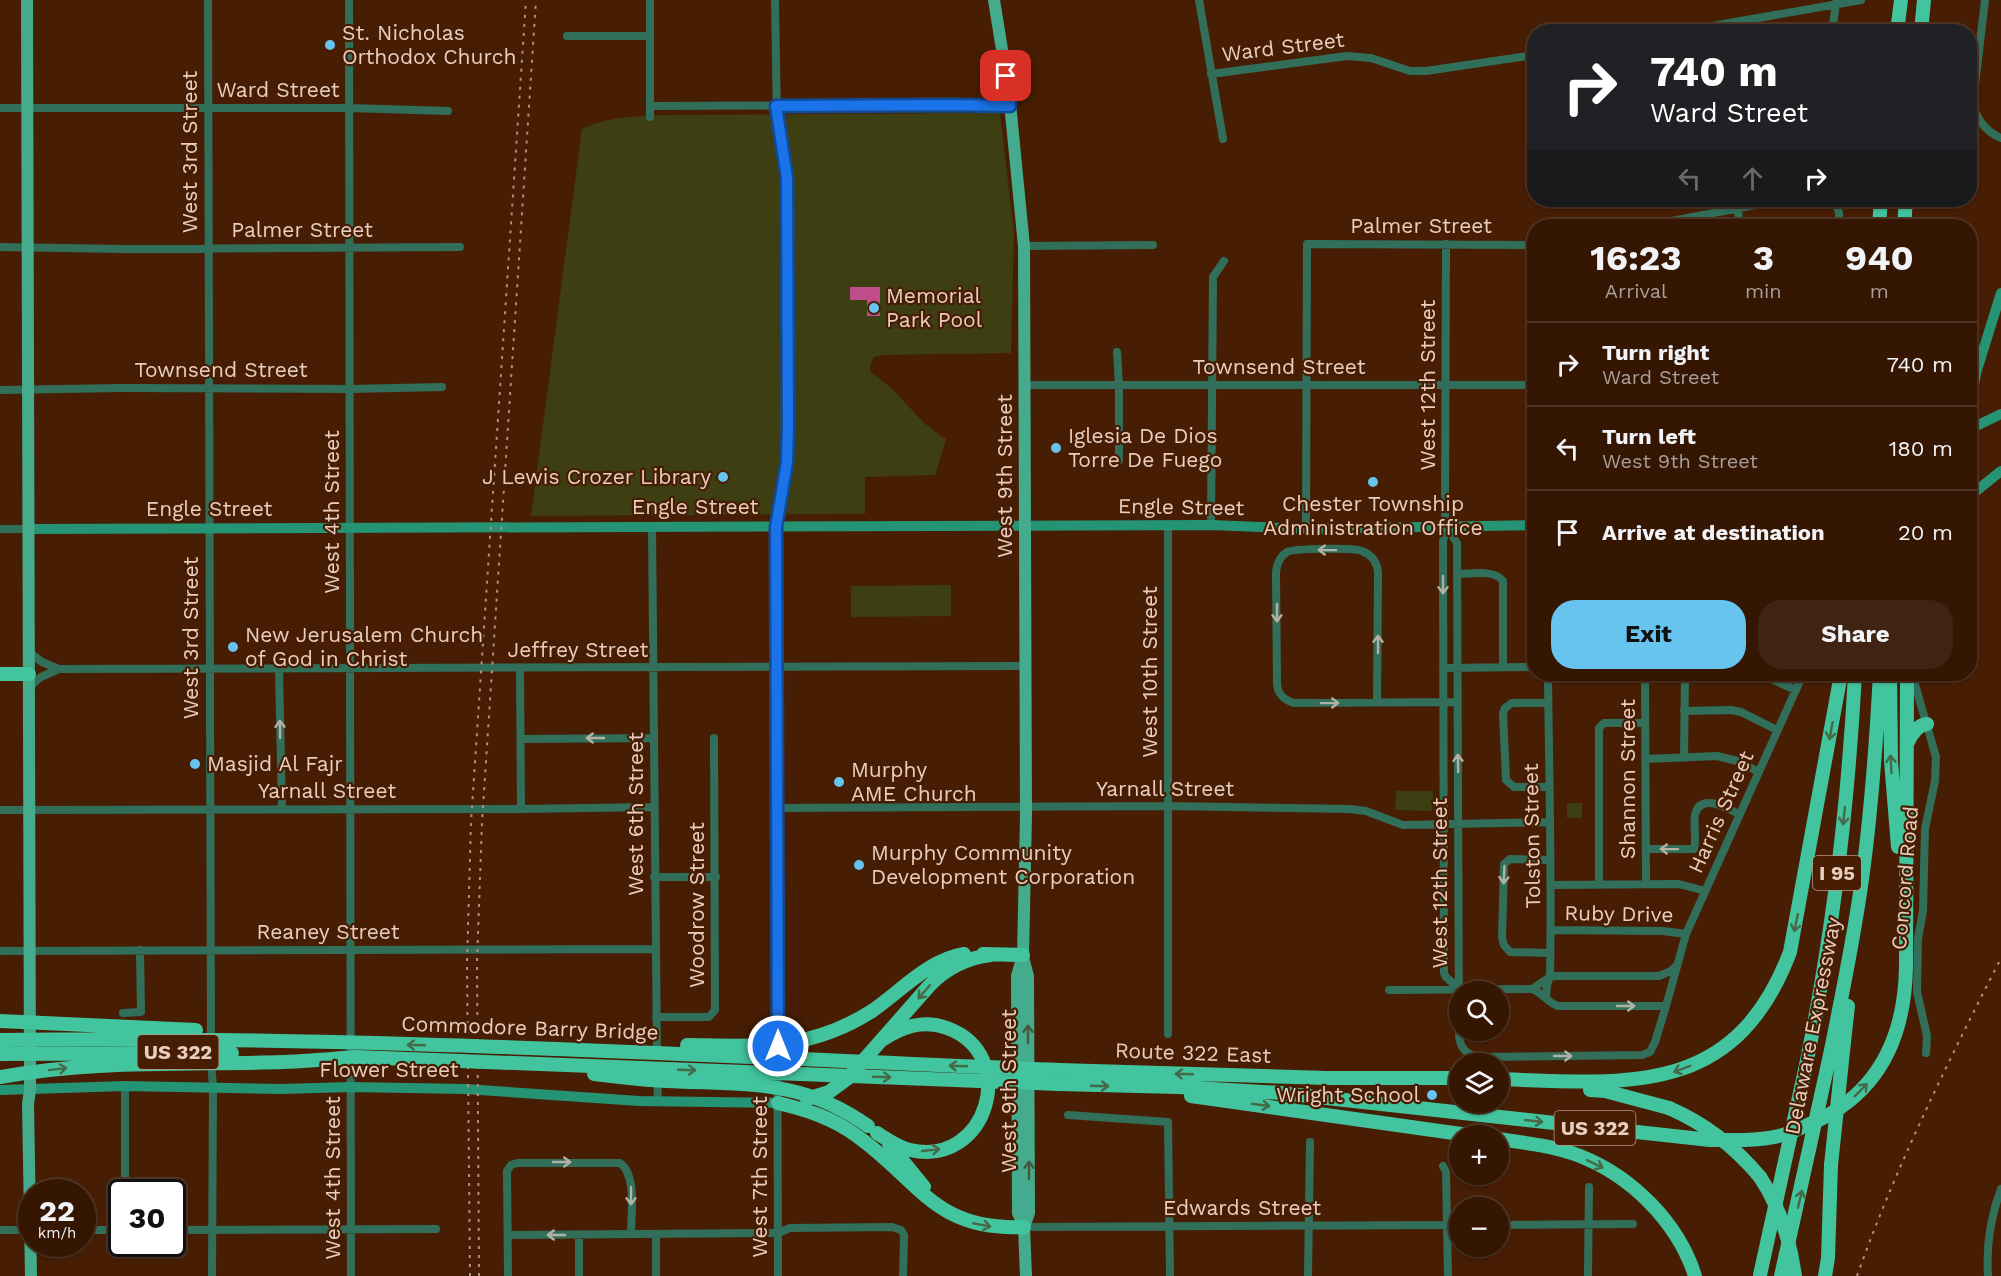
<!DOCTYPE html>
<meta charset="utf-8">
<style>
body{margin:0;font-family:"Work Sans",sans-serif;background:#402312;color:#f1f3f6;height:100vh;display:flex;flex-direction:column;font-size:22px;white-space:nowrap}
*{box-sizing:border-box;margin:0}
p{font-size:20px;color:#aa9f9a}
.icon{flex:none;width:33px;height:33px;fill:none;stroke:currentColor;stroke-width:2;stroke-linecap:round;stroke-linejoin:round}
.map{position:relative;flex:1;overflow:hidden}
.drawer{position:absolute;left:1527px;top:219px;width:450px;height:462px;display:flex;flex-direction:column;background:#351603;border-radius:24px;box-shadow:0 2px 4px #0004,0 0 0 2px #4f3525}
.drawer>*{flex:none}
.hud{position:absolute;left:1527px;top:24px;width:450px;height:183px;border-radius:24px;box-shadow:0 2px 4px #0004,0 0 0 2px #4f3525;background:#202124;color:#fff;overflow:hidden}
.controls{position:absolute;left:1449px;top:981px;display:grid;gap:12px}
.controls a{display:grid;place-items:center;width:60px;height:60px;border-radius:50%;background:#351603;box-shadow:0 2px 4px #0004,0 0 0 2px #4f3525;font-size:30px}
.speed{position:absolute;left:18px;top:1179px;display:flex;gap:12px;font-size:30px;font-weight:700;text-align:center}
.speed>*{display:grid;place-content:center;width:78px;height:78px;border-radius:50%;background:#351603;box-shadow:0 2px 4px #0004,0 0 0 2px #4f3525;line-height:1}
.speed small{font-size:15px;font-weight:400}
.speed .limit{border:3px solid #111;border-radius:9px;background:#fff;color:#111}
.pin{position:absolute;display:grid;place-items:center;width:51px;height:51px;color:#fff;margin:-26px;border-radius:12px;box-shadow:0 3px 9px #0006}
.me{position:absolute;width:66px;margin:-33px;rotate:0deg;stroke-linejoin:round;filter:drop-shadow(0 0 4px #0008)}
.turn{display:flex;align-items:center;gap:21px;height:126px;padding:0 24px;font-size:27px}
.turn .icon{width:78px;height:78px;stroke-width:2.5}
.turn b{display:block;font-size:42px;line-height:51px}
.lanes{display:flex;align-items:center;height:57px;padding:0 24px;background:#0003;justify-content:center;gap:30px;direction:ltr}
.lanes .off{opacity:.35}
.eta{display:flex;justify-content:space-evenly;align-items:center;height:102px;text-align:center}
.eta b{font-size:36px;font-weight:700;line-height:42px}
.cta{display:flex;gap:12px;margin-top:auto;padding:12px 24px}
.cta a{flex:1;height:69px;border-radius:24px;background:#66c4ef;color:#111;font-size:24px;font-weight:700;line-height:69px;text-align:center}
.cta a+a{background:#402312;color:#f1f3f6}
ul{padding:0;list-style:none}
li{display:flex;align-items:center;gap:18px;height:84px;padding:0 24px;border-top:2px solid #4f3525}
li div{flex:1}
li b{display:block;font-size:22px}
li em{font-style:normal}
.map>svg:first-child{display:block}
.green{fill:#3e3e13}
.water{fill:#be4d8a}
.lines{fill:none;stroke-linecap:round;stroke-linejoin:round}
.street{stroke:#326f5b;stroke-width:8}
.secondary{stroke:#259475;stroke-width:10}
.primary{stroke:#44ac8c;stroke-width:12}
.highway{stroke:#42c59e;stroke-width:14}
.rail{stroke:#b0907e;stroke-width:2;stroke-dasharray:3 6;stroke-linecap:butt}
.highway-bridge{stroke:#42c59e;stroke-width:14}
.oneway{stroke:#b2b2a2}
.oneway2{stroke:#456949}
.oneway3{stroke:#46573a}
.route-casing{stroke:#114b97;stroke-width:15}
.route{stroke:#1a73e8;stroke-width:10}
.poi-dot{fill:#66c4ef;stroke:#471e04;stroke-width:2}
.labels{text-anchor:middle;stroke-width:4.5;stroke-linejoin:round;paint-order:stroke}
.shield{fill:#471e04;stroke:#b89988;stroke-width:1.5}
.shield-label{font-size:20px;font-weight:bold;fill:#e9cec0}
.poi-label{font-size:21px;fill:#e9cec0;stroke:#471e04;text-anchor:start}
.street-label{font-size:21px;fill:#e9cec0;stroke:#471e04}
</style>
<div class="map">
<svg width="2001" height="1276" viewBox="0 0 2001 1276">
<rect width="100%" height="100%" fill="#471e04"/>
<path class="green" d="M1000,113l14,120 -3,120 -128,2 -9,2 -4,8 1,8c29,17 45,49 75,66l-11,36 -70,2v37l-334,2 51,-387c25,-12 51,-13 79,-14z
M951,585v31l-100,1v-31z
M1396,791h37l-1,20 -37,-1z
M1567,803h15v15h-15z"/>
<path class="water" d="M850,287h30v29h-13v-16h-17z"/>
<g class="lines">
<path class="street" d="M208,0l3,1044
M349,0l2,1276
M775,0l2,122 10,57 1,266 -12,82 2,749
M1199,0l24,139
M1985,0l-12,102c2,16 13,30 28,36
M1678,32l183,-32
M1832,32l4,-29
M567,36h83
M1211,74l136,-18 24,2 39,13h16l108,-16
M650,106l299,-1 61,2
M0,108h349l99,3
M650,117v-117
M1835,200l4,13v13
M1738,207l1,19
M1646,226l135,-26
M1446,244l-1,270 2,13 -4,14 1,432 2,4 13,12
M1024,246l129,-1
M0,247l123,2 337,-2
M1117,352l2,33v75
M1024,385h510
M0,390l122,-2 228,1 92,-2
M1211,525l2,-248 11,-16
M652,527l5,527
M1447,527l10,16 2,491c1,17 9,22 25,23l158,-2 8,-3 5,-10 11,-36 20,-72 117,-260
M0,529h28
M1306,529l1,-285 227,1
M1457,574c14,0 37,-5 46,7v86
M29,652l13,10 17,7
M520,668l1,141
M1443,668l91,-1
M279,669l3,140
M1645,674l1,210
M1760,674l36,16
M1912,674l24,83 -1,24 -10,48 -2,82 -5,28 -1,53 10,44 -1,17
M29,687l12,-10 18,-8 967,-3
M1377,702l1,-130c-1,-10 -6,-17 -16,-21 -7,-3 -68,-3 -75,1 -7,4 -10,11 -11,20l1,112c1,11 7,16 17,19l163,-1
M1548,703h-36l-7,5 -2,5 3,67 8,7h35
M1684,711l47,-1 10,2 36,18
M521,739l133,-1
M1684,758l1,-84
M1646,759l71,-3 20,5 22,11
M777,808l391,-2 182,3 16,2 37,14 146,-3
M0,810l521,-1 133,-2
M1646,849h48c3,-11 -1,-23 1,-34 5,-23 32,-7 44,-1
M1550,860l-40,-1 -6,5 -2,74 2,7 6,7 40,1
M654,877h62
M1599,884v-156l5,-5h41
M1552,885l127,-1 26,7
M1551,930l112,1 23,3
M0,951l655,-2
M1532,989l18,-12 5,-1h104l12,-5 5,-5
M1389,990l143,-1c11,4 16,14 26,17h108
M1546,997l1,-12 3,-8c2,-101 -1,-202 -2,-303
M123,1013l18,-1 -1,-62
M656,1017h53l6,-7 -1,-272
M1168,1034v-508
M211,1062l2,25 -1,189
M657,1078l1,23
M1068,1115l100,7 2,154
M1443,1166l3,6 2,104
M125,1192v-106
M1498,1225l135,-1
M1024,1227l436,-2
M0,1230h32
M82,1230h40
M172,1230l264,-1
M656,1234v42
M508,1235l270,-2 12,-5 102,-1 9,3 3,5 -1,41
M508,1276l-1,-105 4,-6 6,-2h103c17,12 11,51 11,71
M579,1276v-41
M1308,1276l2,-134
M1588,1276l1,-89
M1988,1276c-2,-31 2,-58 13,-87"/>
<path class="secondary" d="M1970,403l7,-33 24,-77
M1970,429l31,-15
M1970,496l31,-25
M28,529l1183,-4 95,4 228,-4
M0,1090l125,-4 156,3 70,-2 114,2 174,12 139,2"/>
<path class="primary" d="M27,0l3,1090 -2,14 3,172
M994,0l15,93 15,153 2,570 -3,139 -6,21 1,237 6,14 2,49
M1023,957l5,19 1,237 -5,14"/>
<path class="highway" d="M1897,32l4,-32
M1921,32l3,-32
M1879,226l2,-26
M1904,226l2,-26
M0,674h29
M1890,674l1,87 7,86
M1907,744c4,-9 10,-19 20,-20
M983,954l40,1
M872,1011c29,-20 56,-51 92,-57
M1844,1042l4,-36
M1830,1055c11,-54 22,-108 30,-162 11,-73 16,-146 20,-219
M356,1057l105,4
M1059,1070l268,8h133
M1805,1070c27,-130 43,-264 50,-396
M1498,1079c131,5 237,18 292,-127l51,-278
M1059,1084l119,3 103,6 429,47c23,0 46,1 69,-4 9,-2 17,-6 26,-10 71,-28 100,-86 101,-160l1,-285 2,-7
M1590,1090l15,1 64,17
M1191,1096l284,40
M807,1099l22,-7 19,-14 81,-92c17,-18 37,-28 62,-31
M778,1103c29,7 55,15 79,33 63,45 77,95 167,91
M877,1133c11,7 21,14 33,17 77,18 111,-95 37,-122 -24,-9 -45,-1 -65,12
M1498,1139c28,4 56,7 82,17 51,20 98,66 115,120
M889,1144l35,43
M1760,1177c20,30 30,63 35,99
M1825,1276l3,-18 3,-93"/>
<path class="rail" d="M470,1276l-3,-313 4,-141 55,-822
M479,1276l-2,-314 5,-140 54,-822
M1857,1276c39,-110 91,-214 144,-318"/>
<path class="highway-bridge" d="M0,1021l196,9
M0,1040c353,-5 706,16 1059,30
M687,1045c71,1 122,6 185,-34
M0,1054l232,-1
M461,1061l598,23
M594,1074c25,3 49,6 73,7 77,4 134,-3 201,45
M0,1077c94,-17 188,-12 283,-15 24,-1 48,-3 73,-5
M1669,1108c37,16 66,39 91,69
M1831,1165l13,-123
M1760,1275l45,-205
M1781,1276l49,-221"/>
</g>
<defs><path id="oneway-shaft" d="M-6 0H5M1.5-3L5.5 0L1.5 3" fill="none" stroke-width="1.6" stroke-linecap="round" stroke-linejoin="round" transform="scale(1.5)"/></defs>
<g class="oneway">
<use href="#oneway-shaft" transform="translate(1327 550) rotate(-179)"/>
<use href="#oneway-shaft" transform="translate(1443 585) rotate(90)"/>
<use href="#oneway-shaft" transform="translate(1277 613) rotate(90)"/>
<use href="#oneway-shaft" transform="translate(1378 644) rotate(-90)"/>
<use href="#oneway-shaft" transform="translate(1330 703) rotate(-1)"/>
<use href="#oneway-shaft" transform="translate(280 729) rotate(-91)"/>
<use href="#oneway-shaft" transform="translate(595 738) rotate(180)"/>
<use href="#oneway-shaft" transform="translate(1458 763) rotate(-91)"/>
<use href="#oneway-shaft" transform="translate(1669 849) rotate(-179)"/>
<use href="#oneway-shaft" transform="translate(1504 875) rotate(93)"/>
<use href="#oneway-shaft" transform="translate(1626 1006)"/>
<use href="#oneway-shaft" transform="translate(1563 1056)"/>
<use href="#oneway-shaft" transform="translate(562 1162)"/>
<use href="#oneway-shaft" transform="translate(631 1196) rotate(90)"/>
<use href="#oneway-shaft" transform="translate(556 1235) rotate(180)"/>
</g>
<g class="oneway2">
<use href="#oneway-shaft" transform="translate(1831 731) rotate(100)"/>
<use href="#oneway-shaft" transform="translate(1891 764) rotate(-93)"/>
<use href="#oneway-shaft" transform="translate(1844 816) rotate(96)"/>
<use href="#oneway-shaft" transform="translate(1796 923) rotate(102)"/>
<use href="#oneway-shaft" transform="translate(924 992) rotate(131)"/>
<use href="#oneway-shaft" transform="translate(416 1045) rotate(-178)"/>
<use href="#oneway-shaft" transform="translate(958 1066) rotate(-178)"/>
<use href="#oneway-shaft" transform="translate(58 1069) rotate(-7)"/>
<use href="#oneway-shaft" transform="translate(1682 1069) rotate(159)"/>
<use href="#oneway-shaft" transform="translate(687 1070) rotate(2)"/>
<use href="#oneway-shaft" transform="translate(1184 1074) rotate(-178)"/>
<use href="#oneway-shaft" transform="translate(882 1077) rotate(2)"/>
<use href="#oneway-shaft" transform="translate(1100 1086) rotate(2)"/>
<use href="#oneway-shaft" transform="translate(1861 1090) rotate(-45)"/>
<use href="#oneway-shaft" transform="translate(1261 1105) rotate(8)"/>
<use href="#oneway-shaft" transform="translate(1534 1121) rotate(6)"/>
<use href="#oneway-shaft" transform="translate(931 1150) rotate(-6)"/>
<use href="#oneway-shaft" transform="translate(1595 1164) rotate(26)"/>
<use href="#oneway-shaft" transform="translate(1800 1199) rotate(-77)"/>
<use href="#oneway-shaft" transform="translate(982 1225) rotate(11)"/>
</g>
<g class="oneway3">
<use href="#oneway-shaft" transform="translate(1028 1034) rotate(-90)"/>
<use href="#oneway-shaft" transform="translate(1029 1170) rotate(-90)"/>
</g>
<g class="lines">
<defs>
<path id="route" d="M778,1046l-2,-519 11,-65 1,-36 -1,-248 -11,-72 173,-1 61,1 -4,-30"/>
</defs>
<use href="#route" class="route-casing"/>
<use href="#route" class="route"/>
</g>
<g class="poi-dot">
<circle cx="330" cy="45" r="6"/>
<circle cx="874" cy="308" r="6"/>
<circle cx="1056" cy="448" r="6"/>
<circle cx="723" cy="477" r="6"/>
<circle cx="1373" cy="482" r="6"/>
<circle cx="233" cy="647" r="6"/>
<circle cx="195" cy="764" r="6"/>
<circle cx="839" cy="782" r="6"/>
<circle cx="859" cy="865" r="6"/>
<circle cx="1432" cy="1095" r="6"/>
</g>
<g class="labels">
<g class="shield">
<rect x="1813" y="856" width="48" height="34" rx="4.5"/>
<rect x="137.5" y="1035" width="81" height="34" rx="4.5"/>
<rect x="1554.5" y="1111" width="81" height="34" rx="4.5"/>
</g>
<g class="shield-label">
<text x="1837" y="880">I 95</text>
<text x="178" y="1059">US 322</text>
<text x="1595" y="1135">US 322</text>
</g>
<g class="poi-label">
<text x="342" y="40">St. Nicholas<tspan x="342" dy="24">Orthodox Church</tspan></text>
<text x="886" y="303">Memorial<tspan x="886" dy="24">Park Pool</tspan></text>
<text x="1068" y="443">Iglesia De Dios<tspan x="1068" dy="24">Torre De Fuego</tspan></text>
<text x="711" y="484" text-anchor="end">J Lewis Crozer Library</text>
<text x="1373" y="511" text-anchor="middle">Chester Township<tspan x="1373" dy="24">Administration Office</tspan></text>
<text x="245" y="642">New Jerusalem Church<tspan x="245" dy="24">of God in Christ</tspan></text>
<text x="207" y="771">Masjid Al Fajr</text>
<text x="851" y="777">Murphy<tspan x="851" dy="24">AME Church</tspan></text>
<text x="871" y="860">Murphy Community<tspan x="871" dy="24">Development Corporation</tspan></text>
<text x="1420" y="1102" text-anchor="end">Wright School</text>
</g>
<g class="street-label">
<text transform="translate(1283 47) rotate(-7)" y="7">Ward Street</text>
<text x="278" y="97">Ward Street</text>
<text transform="translate(190 152) rotate(-90)" y="7">West 3rd Street</text>
<text x="1421" y="233">Palmer Street</text>
<text x="302" y="237">Palmer Street</text>
<text x="1279" y="374">Townsend Street</text>
<text x="221" y="377">Townsend Street</text>
<text transform="translate(1428 385) rotate(-90)" y="7">West 12th Street</text>
<text transform="translate(1005 476) rotate(-90)" y="7">West 9th Street</text>
<text x="695" y="514">Engle Street</text>
<text transform="translate(1181 507) rotate(1)" y="7">Engle Street</text>
<text x="209" y="516">Engle Street</text>
<text transform="translate(332 512) rotate(-90)" y="7">West 4th Street</text>
<text transform="translate(191 638) rotate(-90)" y="7">West 3rd Street</text>
<text x="578" y="657">Jeffrey Street</text>
<text transform="translate(1150 672) rotate(-90)" y="7">West 10th Street</text>
<text transform="translate(1628 779) rotate(-90)" y="7">Shannon Street</text>
<text x="1165" y="796">Yarnall Street</text>
<text x="327" y="798">Yarnall Street</text>
<text transform="translate(1721 812) rotate(-66)" y="7">Harris Street</text>
<text transform="translate(636 814) rotate(-90)" y="7">West 6th Street</text>
<text transform="translate(1532 836) rotate(-91)" y="7">Tolston Street</text>
<text transform="translate(1905 878) rotate(-85)" y="7">Concord Road</text>
<text transform="translate(1440 883) rotate(-90)" y="7">West 12th Street</text>
<text transform="translate(697 905) rotate(-90)" y="7">Woodrow Street</text>
<text transform="translate(1619 914) rotate(1)" y="7">Ruby Drive</text>
<text x="328" y="939">Reaney Street</text>
<text transform="translate(1813 1026) rotate(-79)" y="7">Delaware Expressway</text>
<text transform="translate(530 1028) rotate(2)" y="7">Commodore Barry Bridge</text>
<text transform="translate(1193 1053) rotate(2)" y="7">Route 322 East</text>
<text x="389" y="1077">Flower Street</text>
<text transform="translate(1009 1091) rotate(-90)" y="7">West 9th Street</text>
<text transform="translate(760 1177) rotate(-90)" y="7">West 7th Street</text>
<text transform="translate(333 1178) rotate(-90)" y="7">West 4th Street</text>
<text x="1242" y="1215">Edwards Street</text>
</g>
</g>
</svg>
<div class="controls">
<a><svg class="icon" aria-label="search" viewBox="0 0 24 24"><circle cx="10" cy="10" r="6"/><path d="M15 15l6 6"/></svg></a>
<a><svg class="icon" aria-label="layers" viewBox="0 0 24 24"><path d="M12 4l9 5-9 5-9-5zM3 14l9 5 9-5"/></svg></a>
<a>+</a>
<a>−</a>
</div>
<div class="speed"><div>22<small>km/h</small></div><div class="limit">30</div></div>
<div class="pin" style="left:1006px;top:76px;background:#d93025"><svg class="icon" aria-label="arrive" viewBox="0 0 24 24"><path d="M6 21V4h12l-3 4 3 4H6"/></svg></div>
<svg class="me" style="left:778px;top:1046px" viewBox="-20 -20 40 40"><circle r="17" fill="#1a73e8" stroke="#fff" stroke-width="3"/><path d="M0-11L8 9 0 5-8 9z" fill="#fff"/></svg>
<div class="hud">
<div class="turn"><svg class="icon" aria-label="right" viewBox="0 0 24 24"><path d="M7 20v-9h11M14 6l5 5-5 5"/></svg><div><b>740 m</b>Ward Street</div></div>
<div class="lanes"><svg class="icon off" aria-label="left" viewBox="0 0 24 24"><path d="M17 20v-9H6M10 6l-5 5 5 5"/></svg><svg class="icon off" aria-label="ahead" viewBox="0 0 24 24"><path d="M12 20V5M6 11l6-6 6 6"/></svg><svg class="icon" aria-label="right" viewBox="0 0 24 24"><path d="M7 20v-9h11M14 6l5 5-5 5"/></svg></div>
</div>
<section class="drawer">
<div class="eta">
<div><b>16:23</b><p>Arrival</p></div>
<div><b>3</b><p>min</p></div>
<div><b>940</b><p>m</p></div>
</div>
<ul>
<li><svg class="icon" aria-label="right" viewBox="0 0 24 24"><path d="M7 20v-9h11M14 6l5 5-5 5"/></svg><div><b>Turn right</b><p>Ward Street</p></div><em>740 m</em></li>
<li><svg class="icon" aria-label="left" viewBox="0 0 24 24"><path d="M17 20v-9H6M10 6l-5 5 5 5"/></svg><div><b>Turn left</b><p>West 9th Street</p></div><em>180 m</em></li>
<li><svg class="icon" aria-label="arrive" viewBox="0 0 24 24"><path d="M6 21V4h12l-3 4 3 4H6"/></svg><div><b>Arrive at destination</b></div><em>20 m</em></li>
</ul>
<div class="cta"><a>Exit</a><a>Share</a></div>
</section>
</div>
